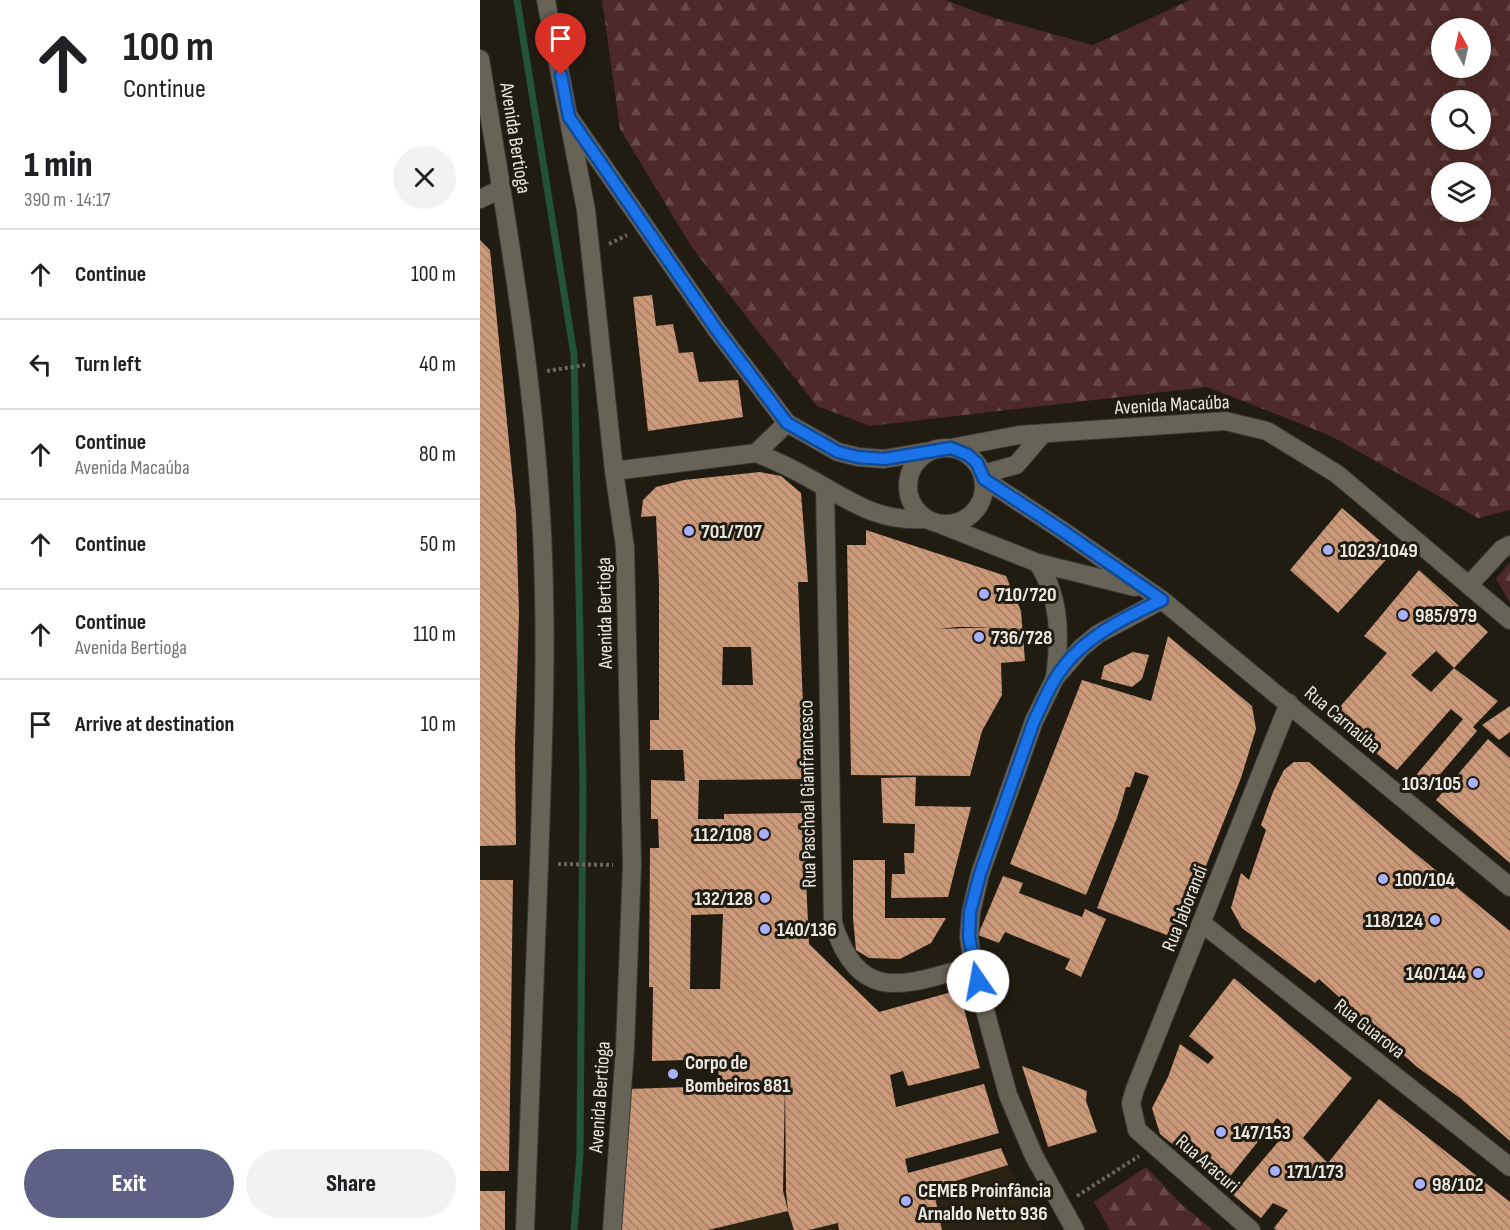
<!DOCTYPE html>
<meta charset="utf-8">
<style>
body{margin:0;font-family:"Sofia Sans Condensed",sans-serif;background:#f2f2f2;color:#202124;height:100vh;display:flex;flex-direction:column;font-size:22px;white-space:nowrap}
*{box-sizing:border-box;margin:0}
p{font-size:20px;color:#757577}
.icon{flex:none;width:33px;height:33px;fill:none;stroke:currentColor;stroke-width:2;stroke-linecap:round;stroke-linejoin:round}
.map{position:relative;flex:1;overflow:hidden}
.sheet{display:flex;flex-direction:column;background:#fff;width:480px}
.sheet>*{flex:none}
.top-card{background:#fff;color:#202124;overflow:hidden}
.needle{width:39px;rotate:352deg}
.fabs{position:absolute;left:951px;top:18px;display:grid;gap:12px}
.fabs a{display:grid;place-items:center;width:60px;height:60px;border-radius:50%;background:#fff;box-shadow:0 3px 15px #0003;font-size:30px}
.pin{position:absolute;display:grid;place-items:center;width:51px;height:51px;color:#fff;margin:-62px -26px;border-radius:50% 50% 50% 0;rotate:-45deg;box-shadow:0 0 6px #0007}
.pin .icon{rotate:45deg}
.me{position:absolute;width:66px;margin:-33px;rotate:348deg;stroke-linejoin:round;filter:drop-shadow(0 0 4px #0008)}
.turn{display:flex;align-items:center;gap:21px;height:126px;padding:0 24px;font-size:27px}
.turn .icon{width:78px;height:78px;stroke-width:2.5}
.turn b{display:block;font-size:42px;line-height:51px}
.round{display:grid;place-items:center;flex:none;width:63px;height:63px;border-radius:32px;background:#f2f2f2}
.head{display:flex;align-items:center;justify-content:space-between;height:102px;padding:0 24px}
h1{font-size:36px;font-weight:800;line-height:45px}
.action{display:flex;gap:12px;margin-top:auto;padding:12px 24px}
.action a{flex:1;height:69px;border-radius:36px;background:#5e6185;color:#fff;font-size:24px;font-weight:800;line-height:69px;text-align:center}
.action a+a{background:#f2f2f2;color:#202124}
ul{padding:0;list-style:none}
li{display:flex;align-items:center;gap:18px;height:90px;padding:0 24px;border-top:2px solid #e0e0e0}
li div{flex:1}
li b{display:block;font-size:22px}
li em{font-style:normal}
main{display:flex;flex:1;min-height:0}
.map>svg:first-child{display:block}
.built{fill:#2a2313}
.forest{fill:url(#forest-firs);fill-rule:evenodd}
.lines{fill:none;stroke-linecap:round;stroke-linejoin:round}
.stream{stroke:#225334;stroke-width:7}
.building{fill:url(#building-back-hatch);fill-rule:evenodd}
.street-casing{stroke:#3c3833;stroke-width:20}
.secondary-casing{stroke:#3c3833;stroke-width:20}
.path{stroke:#6a655d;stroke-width:4;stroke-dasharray:3 3;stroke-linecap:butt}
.street{stroke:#686357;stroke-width:18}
.secondary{stroke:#686357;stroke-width:18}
.route-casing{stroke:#114b97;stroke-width:15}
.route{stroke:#1a73e8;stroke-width:10}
.poi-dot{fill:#a9b0fc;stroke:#211c12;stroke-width:2}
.labels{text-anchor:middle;stroke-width:6;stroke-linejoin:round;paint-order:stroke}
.street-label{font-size:20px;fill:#ebe8e1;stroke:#211c12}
.poi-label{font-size:20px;font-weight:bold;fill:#ebe8e1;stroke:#211c12;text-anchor:start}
</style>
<main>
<section class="sheet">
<div class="top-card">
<div class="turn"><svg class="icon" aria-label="ahead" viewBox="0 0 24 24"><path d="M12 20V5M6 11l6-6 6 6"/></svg><div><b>100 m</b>Continue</div></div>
</div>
<div class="head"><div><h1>1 min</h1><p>390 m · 14:17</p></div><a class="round"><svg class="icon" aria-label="close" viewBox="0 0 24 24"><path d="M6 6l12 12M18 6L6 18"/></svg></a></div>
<ul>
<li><svg class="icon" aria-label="ahead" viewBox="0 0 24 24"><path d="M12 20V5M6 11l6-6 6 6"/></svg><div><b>Continue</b></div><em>100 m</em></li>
<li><svg class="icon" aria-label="left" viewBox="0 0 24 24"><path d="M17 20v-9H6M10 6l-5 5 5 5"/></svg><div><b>Turn left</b></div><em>40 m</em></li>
<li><svg class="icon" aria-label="ahead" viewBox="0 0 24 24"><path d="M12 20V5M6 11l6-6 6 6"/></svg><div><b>Continue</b><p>Avenida Macaúba</p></div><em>80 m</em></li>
<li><svg class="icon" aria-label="ahead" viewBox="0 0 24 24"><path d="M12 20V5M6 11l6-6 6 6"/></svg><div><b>Continue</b></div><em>50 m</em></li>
<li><svg class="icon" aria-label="ahead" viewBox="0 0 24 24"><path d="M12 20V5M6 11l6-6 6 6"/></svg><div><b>Continue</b><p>Avenida Bertioga</p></div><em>110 m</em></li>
<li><svg class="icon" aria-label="arrive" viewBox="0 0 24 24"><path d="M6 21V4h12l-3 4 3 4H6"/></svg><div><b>Arrive at destination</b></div><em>10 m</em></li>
</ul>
<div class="action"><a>Exit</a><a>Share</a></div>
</section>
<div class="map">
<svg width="1030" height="1230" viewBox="0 0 1030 1230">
<defs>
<pattern id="forest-firs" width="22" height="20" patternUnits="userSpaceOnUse" patternTransform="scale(1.5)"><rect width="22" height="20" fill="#4e2929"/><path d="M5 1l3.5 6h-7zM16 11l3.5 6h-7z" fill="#684848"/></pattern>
<pattern id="building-back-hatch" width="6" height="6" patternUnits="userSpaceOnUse" patternTransform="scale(1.5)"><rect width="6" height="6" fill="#cb9878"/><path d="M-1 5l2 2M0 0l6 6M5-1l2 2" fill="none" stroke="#a37f68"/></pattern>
</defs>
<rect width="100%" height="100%" fill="#211c12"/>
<path class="built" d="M528,1165l35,65h-335l75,-39 123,-25 8,26z"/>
<path class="forest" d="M122,0h343l43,16 105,29 97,-45h320v510l-32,8 -149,-83 -122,-48 -337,39 -53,-20 -124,-157 -73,-120zM962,28h38v40h-38zM962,100h38v40h-38zM962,172h38v40h-38z
M1030,562v41l-14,-24z
M666,1167l34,36 33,27h-103l-16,-28z"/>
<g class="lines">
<path class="stream" d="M37,0l57,355 9,429 -3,370 -6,76"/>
</g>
<path class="building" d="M0,240l10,10 26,263 3,100 -4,133 1,99 -36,1z
M172,295l4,31 17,-2 6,29 14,-1 6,30 39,-2 5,37 -95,14 -15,-134z
M280,472l21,4 20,17 7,89h-10l8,197 -107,1 -1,39h26v-5l79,-1 6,131 70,68 80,-22 21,78 -72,18 -5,-15 -13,4 6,32 88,-23 15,49 -94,26 3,14 93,-25 7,17 -75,23 9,42h-103l-1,-7 -29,7h-15l-6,-19 -80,19h-92l12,-141 91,-3 -1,-27 -66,2 1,-74h-4l1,-139h9l-1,-29h-7v-39l34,1 -2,-31h-33v-30h9v-138l-3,-66 -15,1 2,-17 13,-13 28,-7zM243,647h28l2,38h-31zM243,914l-3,75h-30l1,-74zM305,1083l1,108 2,20 -5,-20z
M862,508l51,44 -55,61 -48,-43z
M386,530l140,46 15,35 4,50 -24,2 1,32 -20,36 -12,45 -119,-1 -4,-230h19zM477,627h38l-55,2z
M939,570l69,62 -34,36 -18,-17 -25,24 20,17 23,-24 44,33 -25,26 4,4 -52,61 -13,-12 51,-61 -12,-10 -54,61 -66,-53 56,-64 -23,-17z
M688,636l84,70 4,23 -15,49 -64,161 -80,-31 52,-132 -14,-4 -5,15h-4l-9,31 -31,77 -76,-31 72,-184 69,21z
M653,652l16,3 -7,24 -10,8 -31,-8 3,-13z
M1030,706v26l-11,8 -17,-15z
M1008,739l22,19v105l-74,-63z
M814,762h15l85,74 116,95v210l-50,-43 -43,-31 -98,-88 -4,4 -73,-55 -11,-20 10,-35 8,7 17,-50 -5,-5 12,-33 11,-22z
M436,777l-1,29 56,1 -23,90 -57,1 1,-24h13l-1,-21h10l1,-29 -32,-1 -2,-45z
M373,860h32v58h61l-15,25 -31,16 -31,-1 -13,-8 -3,-32z
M523,876l20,7 -4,10 63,24 3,-8 21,10 -25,58 -16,-8 5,-10 -65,-27 -6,11 -21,-8z
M0,880h33l-4,291h-29z
M754,978l118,100 -49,60 25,25 51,-64 131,103v28h-234l-2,-2 14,-18 -15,-7 -12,15 -28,-23 56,-66 -12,-11 -54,67 -63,-51 -8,-26 16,-31 12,-33 28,20 6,-7 -25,-21z
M542,1066l65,25 -1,10 11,31 -49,15z
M0,1191h25v39h-25z"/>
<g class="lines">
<defs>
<path id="street" d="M89,117l147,212 71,94 51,29 20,5 26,2 47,-8
M0,199l21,-10
M428 486a38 38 0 1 1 76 0a38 38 0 1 1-76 0Z
M471,448l68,-13 206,-14 42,10 70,43 173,146
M276,453c18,7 35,15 51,24 41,22 68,45 117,42
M134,471l142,-18 31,-30
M503,474l33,-9 26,-30
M504,479l76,50 102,71 348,287
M345,489l8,434c27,84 73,61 140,43
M462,525l96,38 97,24
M558,563c23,36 22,74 17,115
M989,585l33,-36 8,-4
M723,924l307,243
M595,1230l-41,-74 -26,-61 -35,-129 -4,-29 2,-25 9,-38 54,-153 21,-43 26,-30 17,-14 64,-34
M771,1230l-114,-100 -6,-27 4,-14 154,-386"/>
<path id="secondary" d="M66,0l40,210 28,261 11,76 7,318 -7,183 -13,182
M0,59c29,174 61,356 64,533 2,91 -2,181 -5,272 -4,122 -9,244 -14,366"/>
</defs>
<use href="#street" class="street-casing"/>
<use href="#secondary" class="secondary-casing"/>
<path class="path" d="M129,244l18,-9
M67,371l38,-6
M78,864l55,1
M597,1196l62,-40"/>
<use href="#street" class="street"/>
<use href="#secondary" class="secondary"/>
</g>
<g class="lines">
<defs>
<path id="route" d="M81,75l8,42 147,212 71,94 51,29 20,5 26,2 67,-11 17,7 9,8 7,16 76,50 102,71c-41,20 -83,39 -107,79 -8,13 -14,28 -21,42l-54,153 -10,38 -1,25 9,44"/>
</defs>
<use href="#route" class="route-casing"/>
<use href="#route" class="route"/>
</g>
<g class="poi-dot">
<circle cx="209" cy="531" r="6"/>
<circle cx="848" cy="550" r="6"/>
<circle cx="504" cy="594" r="6"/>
<circle cx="923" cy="615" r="6"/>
<circle cx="499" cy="637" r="6"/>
<circle cx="993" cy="783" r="6"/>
<circle cx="284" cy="834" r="6"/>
<circle cx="903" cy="879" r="6"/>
<circle cx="285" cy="898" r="6"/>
<circle cx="955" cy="920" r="6"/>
<circle cx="285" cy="929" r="6"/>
<circle cx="998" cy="973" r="6"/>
<circle cx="193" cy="1074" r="6"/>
<circle cx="741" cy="1132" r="6"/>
<circle cx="795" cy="1171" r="6"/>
<circle cx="940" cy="1184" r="6"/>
<circle cx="426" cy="1201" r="6"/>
</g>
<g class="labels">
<g class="street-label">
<text transform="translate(36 138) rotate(81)" y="7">Avenida Bertioga</text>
<text transform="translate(692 404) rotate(-3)" y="7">Avenida Macaúba</text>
<text transform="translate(124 613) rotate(-91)" y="7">Avenida Bertioga</text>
<text transform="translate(863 719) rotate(40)" y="7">Rua Carnaúba</text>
<text transform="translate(327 794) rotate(-91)" y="7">Rua Paschoal Gianfrancesco</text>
<text transform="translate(704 908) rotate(-68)" y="7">Rua Jaborandi</text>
<text transform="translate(890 1028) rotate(38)" y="7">Rua Guarova</text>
<text transform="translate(119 1097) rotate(-86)" y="7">Avenida Bertioga</text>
<text transform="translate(728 1163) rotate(41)" y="7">Rua Aracuri</text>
</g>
<g class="poi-label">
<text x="221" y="538">701/707</text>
<text x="860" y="557">1023/1049</text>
<text x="516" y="601">710/720</text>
<text x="935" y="622">985/979</text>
<text x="511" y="644">736/728</text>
<text x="981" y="790" text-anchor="end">103/105</text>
<text x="272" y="841" text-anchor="end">112/108</text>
<text x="915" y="886">100/104</text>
<text x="273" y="905" text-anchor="end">132/128</text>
<text x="943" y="927" text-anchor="end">118/124</text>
<text x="297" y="936">140/136</text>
<text x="986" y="980" text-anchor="end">140/144</text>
<text x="205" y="1069">Corpo de<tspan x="205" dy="23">Bombeiros 881</tspan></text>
<text x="753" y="1139">147/153</text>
<text x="807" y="1178">171/173</text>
<text x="952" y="1191">98/102</text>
<text x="438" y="1197">CEMEB Proinfância<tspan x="438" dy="23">Arnaldo Netto 936</tspan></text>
</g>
</g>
</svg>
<div class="fabs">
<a><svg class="needle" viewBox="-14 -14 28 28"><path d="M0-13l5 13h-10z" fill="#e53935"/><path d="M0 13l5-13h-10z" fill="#757577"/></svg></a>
<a><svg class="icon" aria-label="search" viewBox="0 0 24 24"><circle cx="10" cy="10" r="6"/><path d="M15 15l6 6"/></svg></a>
<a><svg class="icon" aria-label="layers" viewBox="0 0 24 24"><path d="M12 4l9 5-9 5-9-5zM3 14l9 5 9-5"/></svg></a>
</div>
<div class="pin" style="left:81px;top:75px;background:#d93025"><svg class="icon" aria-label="arrive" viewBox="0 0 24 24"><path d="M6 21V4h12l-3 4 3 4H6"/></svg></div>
<svg class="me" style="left:498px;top:981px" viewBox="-20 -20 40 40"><circle r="19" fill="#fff"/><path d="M0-13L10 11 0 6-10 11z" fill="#1a73e8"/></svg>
</div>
</main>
